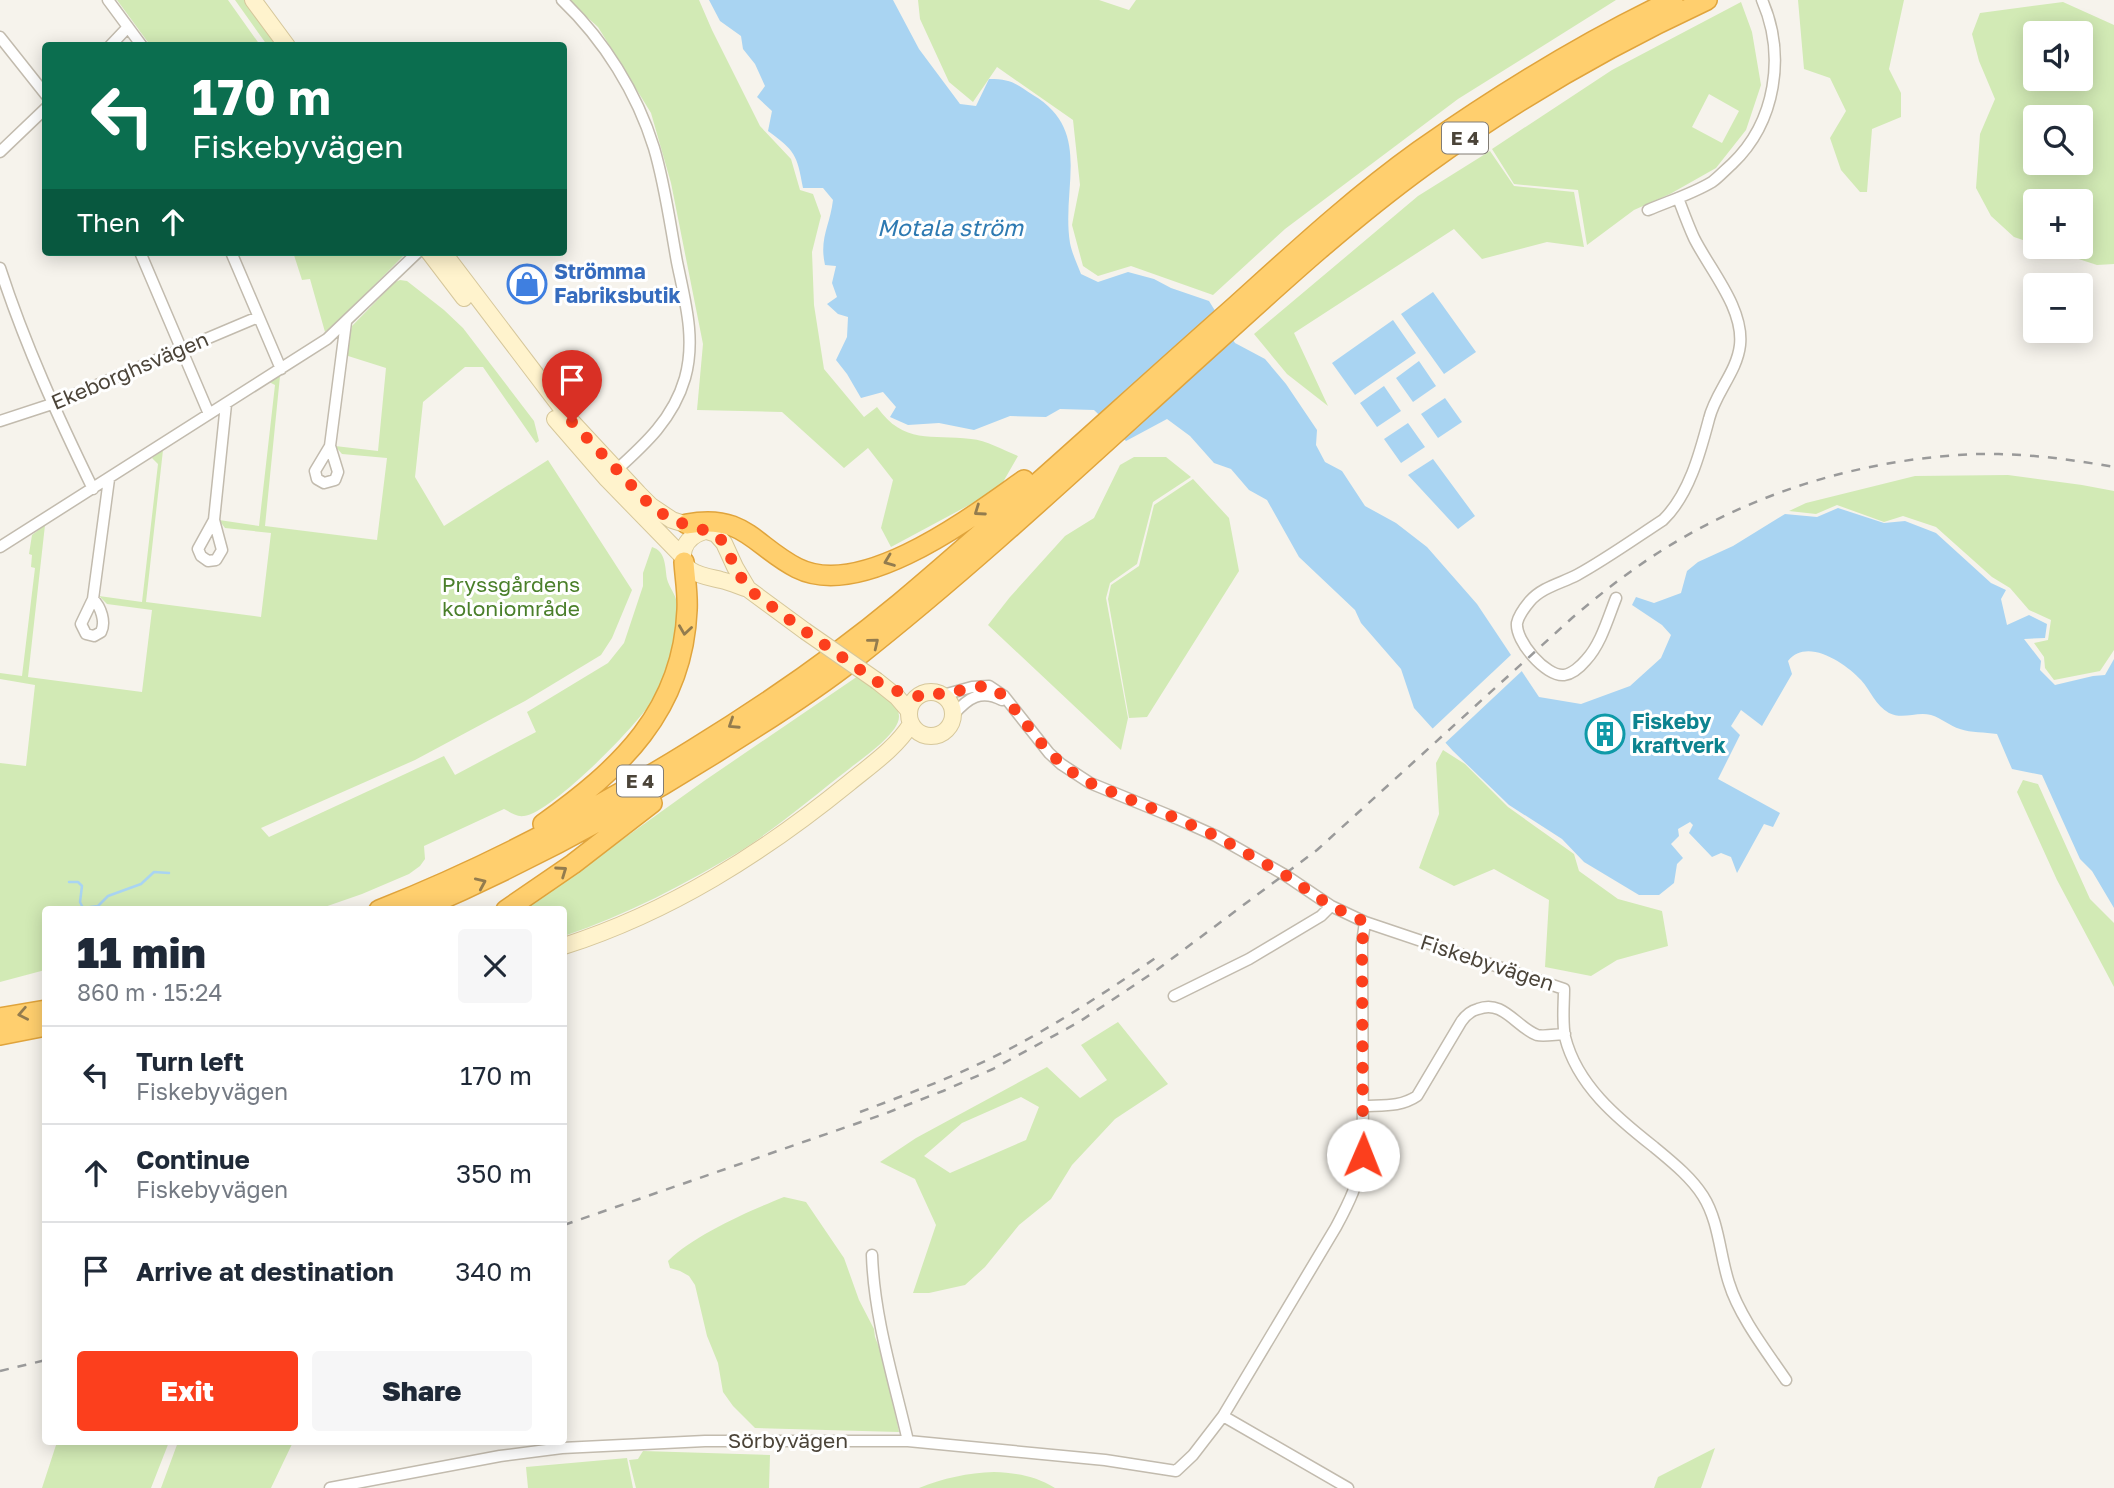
<!DOCTYPE html>
<meta charset="utf-8">
<style>
body{margin:0;font-family:"Golos Text",sans-serif;background:#f6f6f7;color:#1f2937;height:100vh;display:flex;flex-direction:column;font-size:26px;white-space:nowrap}
*{box-sizing:border-box;margin:0}
p{font-size:23px;color:#747a83}
.icon{flex:none;width:38px;height:38px;fill:none;stroke:currentColor;stroke-width:2;stroke-linecap:round;stroke-linejoin:round}
.map{position:relative;flex:1;overflow:hidden}
.side{position:absolute;left:42px;top:906px;width:525px;height:539px;display:flex;flex-direction:column;background:#fff;border-radius:7px;box-shadow:0 4px 18px #0003}
.side>*{flex:none}
.hud{position:absolute;left:42px;top:42px;width:525px;height:214px;border-radius:7px;box-shadow:0 4px 18px #0003;background:#0b6e4f;color:#fff;overflow:hidden}
.buttons{position:absolute;left:2023px;top:21px;display:grid;gap:14px}
.buttons a{display:grid;place-items:center;width:70px;height:70px;border-radius:7px;background:#fff;box-shadow:0 4px 18px #0003;font-size:35px}
.pin{position:absolute;display:grid;place-items:center;width:60px;height:60px;color:#fff;margin:-72px -30px;border-radius:50% 50% 50% 0;rotate:-45deg;box-shadow:0 0 7px #0007}
.pin .icon{rotate:45deg}
.me{position:absolute;width:77px;margin:-38px;rotate:1deg;stroke-linejoin:round;filter:drop-shadow(0 0 5px #0008)}
.turn{display:flex;align-items:center;gap:24px;height:147px;padding:0 35px;font-size:32px}
.turn .icon{width:91px;height:91px;stroke-width:2.5}
.turn b{display:block;font-size:49px;line-height:60px}
.then{display:flex;align-items:center;height:66px;padding:0 35px;background:#0003;gap:14px;font-size:26px}
.round{display:grid;place-items:center;flex:none;width:74px;height:74px;border-radius:7px;background:#f6f6f7}
.overview{display:flex;align-items:center;justify-content:space-between;height:119px;padding:0 35px}
h1{font-size:42px;font-weight:800;line-height:52px}
.primary-button{display:flex;gap:14px;margin-top:auto;padding:14px 35px}
.primary-button a{flex:1;height:80px;border-radius:7px;background:#fc3f1d;color:#fff;font-size:28px;font-weight:800;line-height:80px;text-align:center}
.primary-button a+a{background:#f6f6f7;color:#1f2937}
ul{padding:0;list-style:none}
li{display:flex;align-items:center;gap:21px;height:98px;padding:0 35px;border-top:2px solid #e0e1e3}
li div{flex:1}
li b{display:block;font-size:26px}
li em{font-style:normal}
.map>svg:first-child{display:block}
.green{fill:#d2eab5;fill-rule:evenodd}
.water{fill:#a9d4f2}
.pier{fill:#f6f3ec}
.lines{fill:none;stroke-linecap:round;stroke-linejoin:round}
.stream{stroke:#a9d4f2;stroke-width:2.5}
.street-casing{stroke:#c2bbae;stroke-width:13}
.secondary-casing{stroke:#d6c79b;stroke-width:18}
.highway-casing{stroke:#e0a43c;stroke-width:22}
.street{stroke:#fff;stroke-width:10}
.secondary{stroke:#fff3cd;stroke-width:16}
.highway{stroke:#ffcf6e;stroke-width:19}
.rail{stroke:#9a9a9a;stroke-width:2.5;stroke-dasharray:9 9;stroke-linecap:butt}
.secondary-bridge-casing{stroke:#d6c79b;stroke-width:18;stroke-linecap:butt}
.secondary-bridge{stroke:#fff3cd;stroke-width:16}
.oneway{stroke:#937c4e}
.route{stroke:#fc3f1d;stroke-width:12;stroke-dasharray:0 21.6}
.labels{text-anchor:middle;stroke-width:6;stroke-linejoin:round;paint-order:stroke}
.shield{fill:#fff;stroke:#817c74;stroke-width:2}
.shield-label{font-size:19px;font-weight:bold;fill:#4b4439}
.shop-label{font-size:21px;font-weight:bold;fill:#366cbe;stroke:#fff;text-anchor:start}
.street-label{font-size:21px;fill:#4b4439;stroke:#fff}
.park-label{font-size:21px;fill:#4a7f2a;stroke:#fff}
.culture-label{font-size:21px;font-weight:bold;fill:#0d838f;stroke:#fff;text-anchor:start}
.water-label{font-size:23px;font-style:italic;fill:#2e7ab2;stroke:#fff}
</style>
<div class="map">
<svg width="2114" height="1488" viewBox="0 0 2114 1488">
<rect width="100%" height="100%" fill="#f6f3ec"/>
<path class="green" d="M117,0h111l32,45h-110z
M235,0h11l34,45h-13z
M568,0h131l13,30 48,96 31,33 9,31 13,4 8,22 -9,36 2,53 10,64 40,48 13,-10c27,38 54,27 94,32 15,1 32,11 47,17l-19,33 -108,58 -10,-19 12,-48 -25,-32 -24,20 -62,-56 -85,-2 6,-66 -32,-161 -20,-70 -53,-86z
M918,0h181l30,10 7,-10h480l-158,99 -173,130 -72,66 -82,-29 -33,10 -15,-10 -11,-41 8,-40 -7,-65 -76,-53 -24,35 -24,-20 -29,-63z
M1798,0h106l-15,69 12,24v24l-29,12 -5,63h-7l-19,-22 -11,-32 16,-27 -16,-33 -26,-9z
M1741,2l11,30 9,53 -15,45 -30,38 -46,26 -36,16 -47,35 -9,-55 -64,-6 -22,-35 120,-79zM1709,94l30,17 -17,32 -30,-16z
M2063,2l51,23v239l-17,1 -55,-18h39v-46h-46v43l-21,-7 -23,-21 -15,-28 4,-54 15,-35 -16,-38 -7,-27 8,-21zM2035,33h46v46h-46zM2035,117h46v46h-46z
M1490,151l24,35 60,6 10,55 -37,-5 -65,17 -28,-30 -160,104 34,73 -41,-32 -33,-40 164,-138z
M293,252h114l-61,62 -21,18 -15,-53 -8,1z
M400,280l7,1 37,29 19,18 71,93 5,20 -3,2 -53,-76h-18l-42,35 -8,75 29,49 104,-66 84,130 -20,48 -11,17 -76,46 -110,59 -154,68 8,9 175,-81 11,19 81,-43 -9,-20 81,-49 16,-20 19,-57v-13l9,-26c14,4 13,20 15,32 2,8 9,16 10,24 5,25 -3,55 -12,78 -10,28 -112,132 -141,135 -8,1 -14,-4 -20,-7l-80,37 1,13 -5,7 -11,8 -47,20 -46,16h-270l-1,60 -45,12v-219l26,3 9,-81 -35,-6v-6l22,3 13,-108 -4,-1 1,-12 -3,-1 3,-19 13,-10 -17,152 114,15 10,-82 -45,-6 -8,-8 43,6 16,-138 -6,-6 11,-8 -17,152 115,15 10,-84 -46,-5 -6,-8 40,6 16,-141 -6,-3 11,-6 -15,150 112,14 10,-82 -45,-4 -7,-8 43,5 8,-83 -41,-13 7,-29 43,-44z
M1134,457h32l25,20 -38,25 -16,62 -27,19 -4,15 22,120 -7,32 -133,-125 22,-28 55,-61 29,-18 26,-53z
M2008,475l74,10 32,6v159l-14,21 -46,9 -9,-12 -1,-11 -10,-14 14,-3 3,-20 -22,-10 -19,-22 -18,-11 -56,-50 -33,-11 -19,6 -47,-17 -21,9 -27,-3 17,-8 109,-27z
M1193,479l36,39 10,53 -92,146 -18,1 -21,-119 3,-14 28,-19 15,-61z
M858,676c12,8 41,24 41,40 1,17 -38,43 -50,53 -35,27 -70,57 -107,81 -56,34 -116,65 -178,86v-26h-40l180,-129z
M1443,750l22,14 43,43 66,47 5,17 39,28 44,12 6,35 -51,14 -26,16 -46,-9 4,-67 -55,-31 -40,17 -35,-18 20,-54 -3,-51z
M2023,780l15,4 52,115 24,24v64l-57,-107 -40,-88z
M1118,1022l50,62 -53,35 -43,46 -21,34 -32,26 -34,42 -20,18 -36,8h-16l23,-68 -21,-46 -35,-17 36,-24 131,-71 33,31 27,-18 -26,-35zM1021,1097l18,10 -13,33 -76,33 -26,-17 38,-33z
M784,1197l22,5 38,56 15,42 15,29 1,8 9,23 15,72 -144,-4 -22,-22 -10,-14 -5,-29 -11,-27 -12,-51 -6,-9 -9,-5 -10,-3 -2,-7c26,-26 81,-50 116,-64z
M57,1442h112l-18,46h-109z
M178,1442h115l-22,46h-110z
M1715,1448l-14,40h-47l4,-11z
M643,1451l127,4 -1,33h-133l-7,-28 9,-1z
M627,1458l6,30h-105l-2,-21z
M994,1472c23,1 42,4 61,16h-136c24,-10 49,-15 75,-16z"/>
<path class="water" d="M709,0h184l26,49 41,55 16,2 13,-27c22,0 26,4 44,16 60,36 28,92 37,148 2,10 7,21 11,31l17,8 30,-10 26,7 17,9 38,13 26,42 30,16 21,25 31,46 -1,15 9,17 17,9 23,35 31,17 31,24 50,57 62,93 42,7 49,-18 31,-28 10,-23 -9,-10 -30,-20 4,-8 18,6 27,-10 6,-22 11,-9 35,-16 52,-32 32,3 21,-9 46,15 21,-2 31,12 55,50 15,7 -5,9 6,26 22,-10 18,9 -2,14 -21,1 17,22 -1,9 15,15 38,-9 12,-1 9,-16v249l-22,-37 -12,-12 -38,-84 -30,-6 -15,-35c-12,-2 -26,-1 -37,-5 -10,-3 -19,-11 -29,-14 -14,-4 -28,5 -42,-2 -14,-8 -18,-22 -28,-33 -16,-17 -54,-43 -73,-19l4,13 -30,52 -21,-16 -10,16 9,9 -22,44 62,34 -7,14 -9,-3 -27,49 -6,-16 -10,-4 -9,4 -23,-24 4,-8 -3,-3 -12,7 1,7 -8,8 12,14 -6,6 -3,19 -15,12h-20l-55,-33 -22,-23 -53,-34 -56,-54 -39,-43 -13,-39 -40,-46 -6,-13 -56,-53 -32,-57 -18,-10 -18,-21 -17,-6 -24,-27 -23,-17 -41,22 -32,-31 -34,-1 -14,8 -36,-1 -36,14 -35,-7 -31,2 -18,-8 6,-10 -13,-15 -22,6 -14,-24 -11,-14 11,-23 1,-20 -10,-3 -11,-10 10,-7 -5,-14 4,-17 -11,-1c-6,-27 5,-39 8,-65l-10,-12h-20c-6,-34 -8,-37 -35,-57l4,-20 -15,-14 8,-11 -10,-22 -12,-15 -2,-13 -21,-15z
M1433,292l43,60 -32,22 -43,-60z
M1393,320l23,33 -61,42 -23,-32z
M1419,361l17,25 -23,16 -17,-24z
M1384,386l17,25 -24,16 -17,-24z
M1445,398l17,24 -24,16 -17,-24z
M1408,423l17,24 -24,16 -17,-24z
M1433,459l42,57 -17,13 -50,-54z"/>
<path class="pier" d="M1513,653l11,16 -81,76 -13,-14z"/>
<g class="lines">
<path class="stream" d="M69,882h9l4,4 -2,16 3,6 15,-2 10,-10 33,-12 13,-12 15,1"/>
<defs>
<path id="street" d="M108,0l34,46
M562,0c42,40 75,93 92,148 11,37 16,76 23,114 8,39 19,77 8,116 -12,42 -42,68 -73,96
M0,37l46,58
M110,46l18,-19
M0,152l46,-44
M1648,210c21,-9 44,-16 64,-28 7,-5 13,-12 20,-18 44,-42 54,-109 30,-164
M140,252l69,162
M231,252l50,117
M0,268c25,77 58,149 93,221
M0,421l52,-17 206,-87
M330,446l8,26 -3,8 -11,3 -7,-4 -2,-8 15,-25 16,-124
M214,520l8,30 -6,10 -8,1 -7,-5 -3,-7 16,-29 12,-116
M0,547l327,-208 91,-87
M1616,598c-8,20 -15,46 -30,62 -5,6 -14,14 -22,15 -18,2 -49,-34 -47,-52 2,-9 8,-16 13,-22 12,-14 32,-18 47,-26 29,-16 57,-36 86,-55 26,-25 37,-67 46,-101 6,-26 28,-47 31,-74 4,-37 -30,-75 -46,-107 -6,-13 -11,-27 -16,-40
M93,599c8,8 13,23 8,33l-7,4 -8,-2 -5,-10 12,-25 16,-120
M943,695l29,-8 17,-1 15,10 45,57 12,11 29,19 88,36 38,17 69,39 46,31 34,16 199,67c0,15 -2,33 1,48 12,48 52,81 89,110 18,15 37,30 49,49 16,25 17,60 26,87 10,33 38,69 57,97
M954,714c14,-16 27,-25 48,-14
M1174,996l75,-37 72,-43 10,-10
M1364,1106c19,-1 37,1 53,-10l44,-74c4,-6 9,-11 17,-13 25,-10 38,18 59,26 7,2 20,-1 28,-1
M872,1255c2,63 22,125 36,186
M330,1488l170,-32 62,-8 143,-7h203l197,19 71,11 17,-16 30,-39
M1348,1488l-125,-72 113,-189c15,-28 21,-41 27,-72l-1,-212 3,-21"/>
<path id="secondary" d="M253,0l34,46
M429,252l35,46
M443,252l129,170 66,71 13,13 21,14 44,14 8,9 11,24 13,22 57,42
M555,419l52,60 76,78
M705,531c-10,3 -18,8 -21,18 -7,24 21,27 37,31 9,2 18,6 27,9
M877,681l20,16 12,14
M909 714a22 22 0 1 1 44 0a22 22 0 1 1-44 0Z
M564,946c106,-34 199,-93 285,-163 22,-18 47,-35 62,-59"/>
<path id="highway" d="M687,524c57,-11 67,22 110,44 65,33 176,-52 227,-88
M543,824c77,-55 140,-113 144,-214 1,-16 -2,-32 -3,-48
M379,910c109,-43 213,-98 313,-160 72,-44 143,-93 208,-147 113,-95 220,-195 330,-292 61,-55 122,-112 189,-160 80,-56 165,-109 254,-151
M418,910c110,-48 215,-104 316,-169 40,-25 81,-51 119,-81 127,-100 245,-212 365,-320 67,-61 134,-122 207,-175 88,-64 183,-119 282,-165
M506,910l67,-46 79,-61
M0,1018l46,-8
M0,1035l46,-9"/>
</defs>
<use href="#street" class="street-casing"/>
<use href="#secondary" class="secondary-casing"/>
<use href="#highway" class="highway-casing"/>
<use href="#street" class="street"/>
<use href="#secondary" class="secondary"/>
<use href="#highway" class="highway"/>
<path class="rail" d="M860,1112c53,-20 107,-40 157,-67 48,-26 95,-57 140,-88
M564,1225l320,-111 59,-23 50,-22 86,-47 75,-50 163,-122 255,-232c34,-29 69,-56 107,-78 90,-53 194,-82 298,-86 46,-1 92,5 137,13
M0,1371l46,-11"/>
<defs>
<path id="secondary-bridge" d="M805,631l72,50"/>
</defs>
<use href="#secondary-bridge" class="secondary-bridge-casing"/>
<use href="#secondary-bridge" class="secondary-bridge"/>
</g>
<defs><path id="oneway-chevron" d="M-2-3.5L2.5 0L-2 3.5" fill="none" stroke-width="1.6" stroke-linecap="round" stroke-linejoin="round" transform="scale(1.75)"/></defs>
<g class="oneway">
<use href="#oneway-chevron" transform="translate(979 511) rotate(145)"/>
<use href="#oneway-chevron" transform="translate(889 561) rotate(159)"/>
<use href="#oneway-chevron" transform="translate(685 630) rotate(98)"/>
<use href="#oneway-chevron" transform="translate(874 643) rotate(-39)"/>
<use href="#oneway-chevron" transform="translate(733 724) rotate(147)"/>
<use href="#oneway-chevron" transform="translate(562 871) rotate(-35)"/>
<use href="#oneway-chevron" transform="translate(481 883) rotate(-24)"/>
<use href="#oneway-chevron" transform="translate(23 1014) rotate(169)"/>
</g>
<g class="lines">
<path class="route" d="M572,422l79,84 21,14 44,14 8,9 11,24 13,22 57,42 77,54 23,9 14,2 14,-4 10,3 29,-8 17,-1 15,10 45,57 27,22 14,8 88,36 38,17 69,39 46,31 34,16 -3,21 1,212"/>
</g>
<defs>
<symbol id="shop-ring" viewBox="-11 -11 22 22"><circle r="9.5" fill="#fff" stroke="#3f7fe0" stroke-width="1.5"/><path d="M-5-2.5h2.3a2.7 3.5 0 0 1 5.4 0H5L5.5 6h-11ZM-1.5-2.5h3a1.5 2.3 0 0 0-3 0Z" fill="#3f7fe0"/></symbol>
<symbol id="building-ring" viewBox="-11 -11 22 22"><circle r="9.5" fill="#fff" stroke="#0f9aa8" stroke-width="1.5"/><path d="M-4-6H4V6H1V3H-1V6H-4ZM-2.5-4.3h1.7v1.8h-1.7ZM.8-4.3h1.7v1.8H.8ZM-2.5-1h1.7V.8h-1.7ZM.8-1h1.7V.8H.8Z" fill="#0f9aa8"/></symbol>
</defs>
<g fill-rule="evenodd">
<use href="#shop-ring" x="505" y="262" width="44" height="44"/>
<use href="#building-ring" x="1583" y="712" width="44" height="44"/>
</g>
<g class="labels">
<g class="shield">
<rect x="1442" y="122.5" width="46" height="31" rx="5"/>
<rect x="617" y="765.5" width="46" height="31" rx="5"/>
</g>
<g class="shield-label">
<text x="1465" y="145">E 4</text>
<text x="640" y="788">E 4</text>
</g>
<g class="shop-label">
<text x="554" y="279">Strömma<tspan x="554" dy="24">Fabriksbutik</tspan></text>
</g>
<g class="street-label">
<text transform="translate(130 371) rotate(-23)" y="7">Ekeborghsvägen</text>
<text transform="translate(1487 963) rotate(18)" y="7">Fiskebyvägen</text>
<text x="788" y="1448">Sörbyvägen</text>
</g>
<g class="park-label">
<text x="511" y="592">Pryssgårdens<tspan x="511" dy="24">koloniområde</tspan></text>
</g>
<g class="culture-label">
<text x="1632" y="729">Fiskeby<tspan x="1632" dy="24">kraftverk</tspan></text>
</g>
<g class="water-label">
<text x="950" y="236">Motala ström</text>
</g>
</g>
</svg>
<div class="buttons">
<a><svg class="icon" aria-label="sound" viewBox="0 0 24 24"><path d="M4 9h4l5-4v14l-5-4H4zM17 9q2 3 0 6"/></svg></a>
<a><svg class="icon" aria-label="search" viewBox="0 0 24 24"><circle cx="10" cy="10" r="6"/><path d="M15 15l6 6"/></svg></a>
<a>+</a>
<a>−</a>
</div>
<div class="pin" style="left:572px;top:422px;background:#d93025"><svg class="icon" aria-label="arrive" viewBox="0 0 24 24"><path d="M6 21V4h12l-3 4 3 4H6"/></svg></div>
<svg class="me" style="left:1363px;top:1155px" viewBox="-20 -20 40 40"><circle r="19" fill="#fff"/><path d="M0-13L10 11 0 6-10 11z" fill="#fc3f1d"/></svg>
<div class="hud">
<div class="turn"><svg class="icon" aria-label="left" viewBox="0 0 24 24"><path d="M17 20v-9H6M10 6l-5 5 5 5"/></svg><div><b>170 m</b>Fiskebyvägen</div></div>
<div class="then">Then<svg class="icon" aria-label="ahead" viewBox="0 0 24 24"><path d="M12 20V5M6 11l6-6 6 6"/></svg></div>
</div>
<section class="side">
<div class="overview"><div><h1>11 min</h1><p>860 m · 15:24</p></div><a class="round"><svg class="icon" aria-label="close" viewBox="0 0 24 24"><path d="M6 6l12 12M18 6L6 18"/></svg></a></div>
<ul>
<li><svg class="icon" aria-label="left" viewBox="0 0 24 24"><path d="M17 20v-9H6M10 6l-5 5 5 5"/></svg><div><b>Turn left</b><p>Fiskebyvägen</p></div><em>170 m</em></li>
<li><svg class="icon" aria-label="ahead" viewBox="0 0 24 24"><path d="M12 20V5M6 11l6-6 6 6"/></svg><div><b>Continue</b><p>Fiskebyvägen</p></div><em>350 m</em></li>
<li><svg class="icon" aria-label="arrive" viewBox="0 0 24 24"><path d="M6 21V4h12l-3 4 3 4H6"/></svg><div><b>Arrive at destination</b></div><em>340 m</em></li>
</ul>
<div class="primary-button"><a>Exit</a><a>Share</a></div>
</section>
</div>
